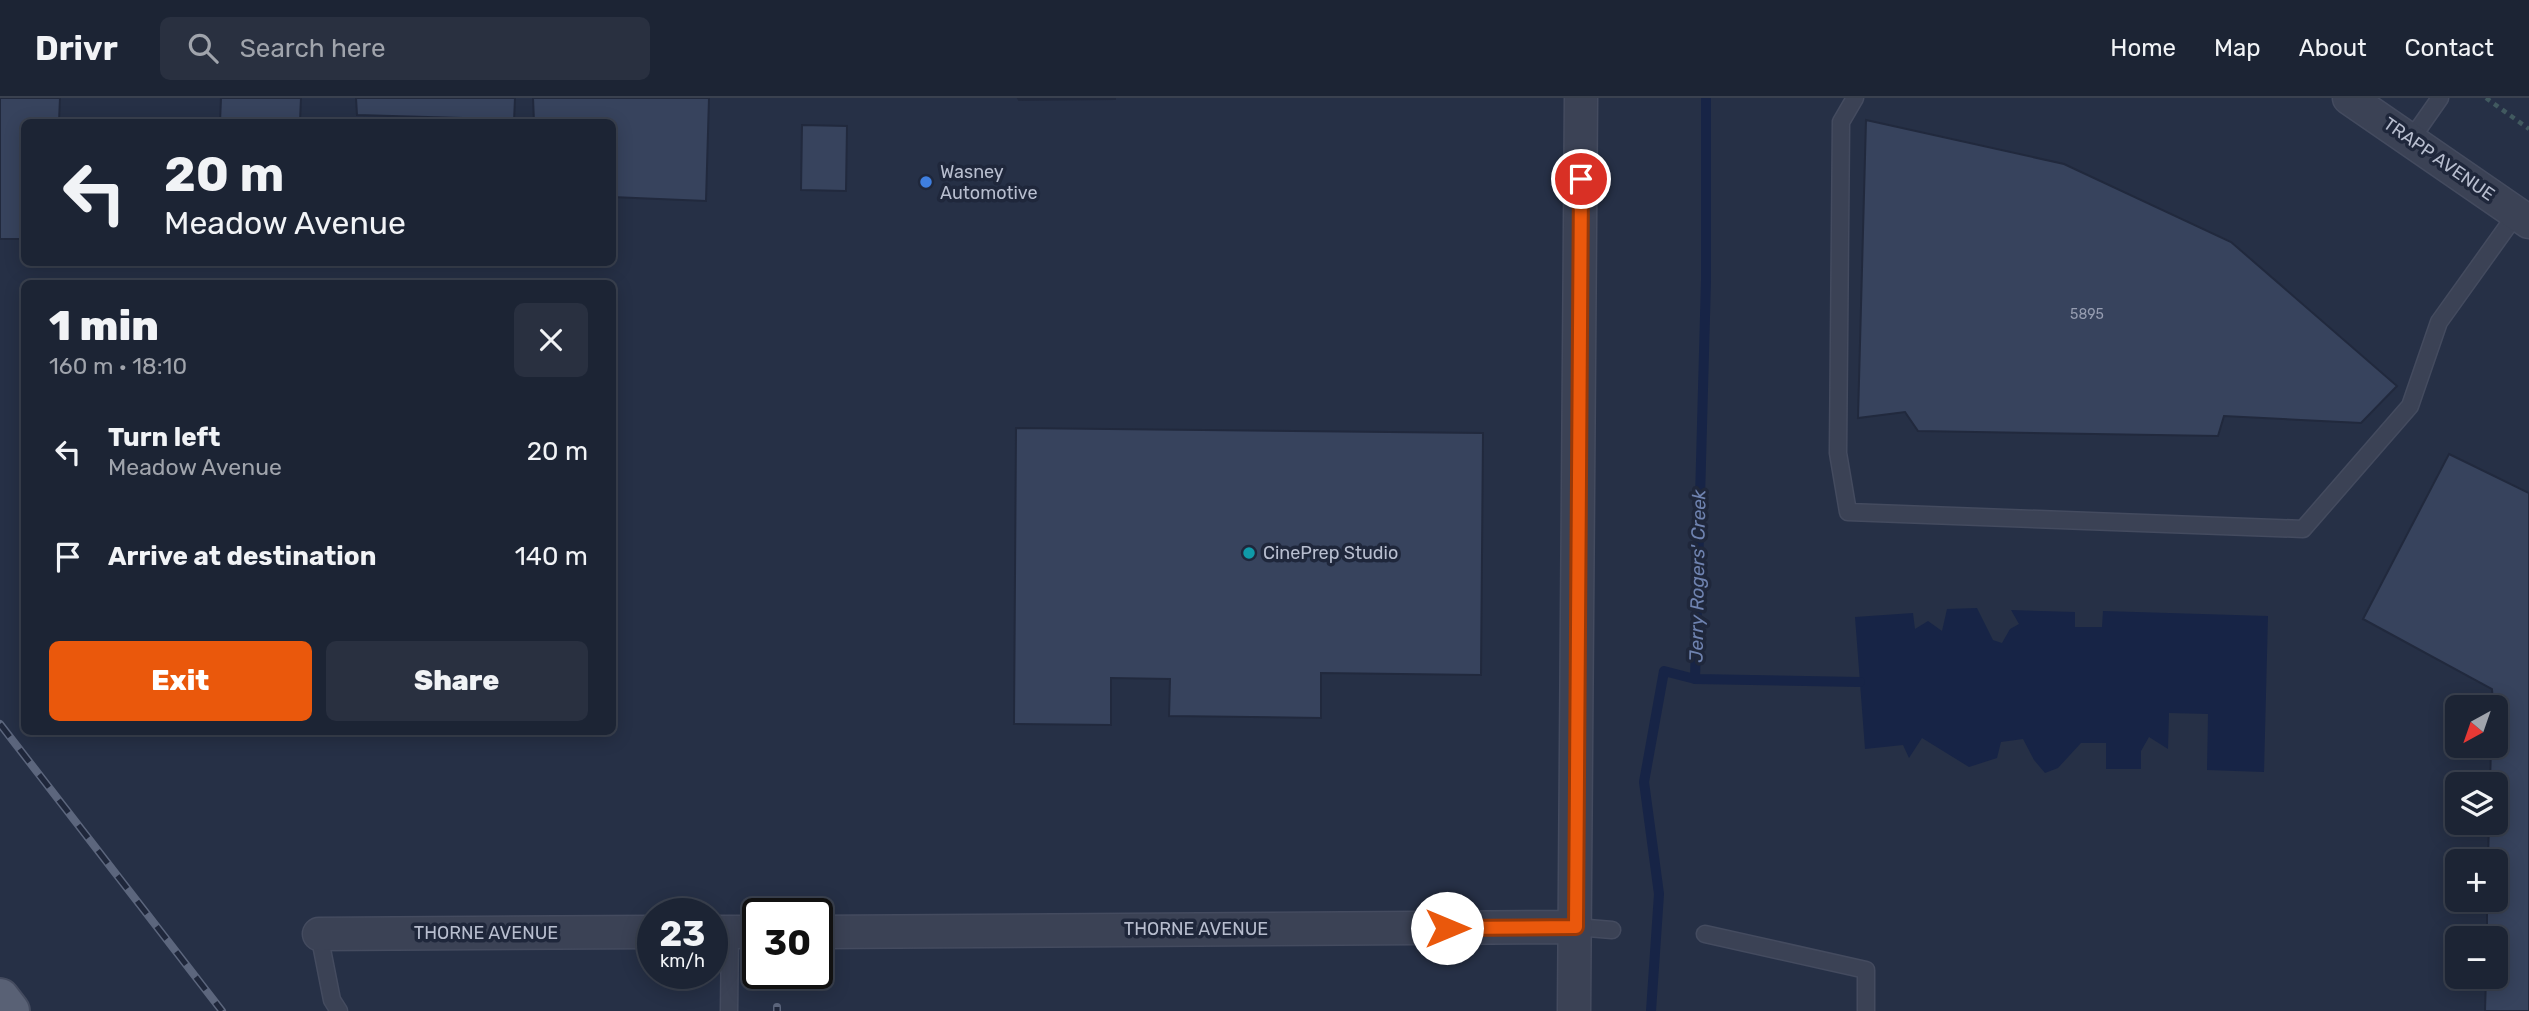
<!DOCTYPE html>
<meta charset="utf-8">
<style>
body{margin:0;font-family:Rubik,sans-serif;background:#293040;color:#f1f3f6;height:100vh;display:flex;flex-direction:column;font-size:26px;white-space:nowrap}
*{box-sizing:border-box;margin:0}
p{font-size:23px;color:#a0a4ac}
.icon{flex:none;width:38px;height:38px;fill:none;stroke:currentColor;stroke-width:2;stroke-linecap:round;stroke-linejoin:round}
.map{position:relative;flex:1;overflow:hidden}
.drawer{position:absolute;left:21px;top:182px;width:595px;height:455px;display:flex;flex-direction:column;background:#1c2434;border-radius:10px;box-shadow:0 4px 18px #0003,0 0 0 2px #3a414f}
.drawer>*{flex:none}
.top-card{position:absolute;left:21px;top:21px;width:595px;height:147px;border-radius:10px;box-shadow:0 4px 18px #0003,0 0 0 2px #3a414f;background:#1c2434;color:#f1f3f6;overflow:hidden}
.needle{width:46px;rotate:220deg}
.controls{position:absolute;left:2445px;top:597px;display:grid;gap:14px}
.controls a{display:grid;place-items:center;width:63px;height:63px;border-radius:10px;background:#1c2434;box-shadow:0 4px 18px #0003,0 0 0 2px #3a414f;font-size:35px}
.speed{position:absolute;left:637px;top:800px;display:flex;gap:14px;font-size:35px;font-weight:700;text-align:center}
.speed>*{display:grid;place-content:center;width:91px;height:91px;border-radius:50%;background:#1c2434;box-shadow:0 4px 18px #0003,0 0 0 2px #3a414f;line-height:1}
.speed small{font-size:18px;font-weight:400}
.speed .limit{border:4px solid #111;border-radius:10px;background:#fff;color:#111}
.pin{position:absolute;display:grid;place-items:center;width:60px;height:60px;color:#fff;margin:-30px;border:4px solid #fff;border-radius:50%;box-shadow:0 2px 7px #0007}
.me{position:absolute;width:77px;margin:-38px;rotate:90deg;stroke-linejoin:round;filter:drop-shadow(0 0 5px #0008)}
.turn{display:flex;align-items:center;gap:24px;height:147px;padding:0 28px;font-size:32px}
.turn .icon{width:91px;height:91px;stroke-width:2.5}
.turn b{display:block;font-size:49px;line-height:60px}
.round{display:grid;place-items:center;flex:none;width:74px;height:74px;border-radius:10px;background:#293040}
.summary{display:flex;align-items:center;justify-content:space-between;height:119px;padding:0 28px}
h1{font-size:42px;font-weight:800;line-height:52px}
.primary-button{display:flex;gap:14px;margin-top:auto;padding:14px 28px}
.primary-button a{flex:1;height:80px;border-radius:10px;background:#ea580c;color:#fff;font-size:28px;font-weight:800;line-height:80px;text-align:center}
.primary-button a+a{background:#293040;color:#f1f3f6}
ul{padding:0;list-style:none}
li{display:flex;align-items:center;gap:21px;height:105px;padding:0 28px}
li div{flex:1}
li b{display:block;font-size:26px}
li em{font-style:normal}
header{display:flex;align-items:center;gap:42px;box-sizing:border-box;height:98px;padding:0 35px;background:#1c2434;border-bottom:2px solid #3a414f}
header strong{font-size:33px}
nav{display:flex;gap:38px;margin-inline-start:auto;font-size:24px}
.search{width:490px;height:63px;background:#293040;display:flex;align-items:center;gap:18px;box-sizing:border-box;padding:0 24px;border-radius:10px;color:#a0a4ac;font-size:26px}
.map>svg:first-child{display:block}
.water{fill:#172446}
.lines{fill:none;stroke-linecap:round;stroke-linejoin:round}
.stream{stroke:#172446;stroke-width:10}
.building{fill:#37435d;stroke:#21293d;stroke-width:2}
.service-casing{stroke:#444b5f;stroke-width:19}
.minor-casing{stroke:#444b5f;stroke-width:35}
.primary-casing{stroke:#444b5f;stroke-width:42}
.path{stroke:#41595f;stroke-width:4.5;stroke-dasharray:5 5;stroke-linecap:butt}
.service{stroke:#3b4255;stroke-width:16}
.minor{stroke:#3b4255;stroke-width:32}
.primary{stroke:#596175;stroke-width:38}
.rail-casing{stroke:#5c667d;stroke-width:8}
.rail{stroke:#1f273b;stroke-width:5;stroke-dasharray:16;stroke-linecap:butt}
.route-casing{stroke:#983908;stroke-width:18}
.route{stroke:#ea580c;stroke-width:12}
.shop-dot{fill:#3f7fe0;stroke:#1f273b;stroke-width:2.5}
.culture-dot{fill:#0f9aa8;stroke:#1f273b;stroke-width:2.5}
.labels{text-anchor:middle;stroke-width:7;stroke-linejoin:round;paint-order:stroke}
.number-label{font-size:14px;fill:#969db1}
.street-label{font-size:18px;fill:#b8becf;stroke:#1f273b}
.poi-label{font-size:18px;fill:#b8becf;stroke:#1f273b;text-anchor:start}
.water-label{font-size:19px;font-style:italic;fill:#6f83b0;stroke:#1f273b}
</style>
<header>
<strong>Drivr</strong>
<div class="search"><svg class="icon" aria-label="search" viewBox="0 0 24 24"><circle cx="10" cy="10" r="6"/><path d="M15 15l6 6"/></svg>Search here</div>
<nav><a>Home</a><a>Map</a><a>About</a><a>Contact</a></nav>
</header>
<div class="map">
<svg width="2529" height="913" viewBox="0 0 2529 913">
<rect width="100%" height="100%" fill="#263046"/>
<path class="water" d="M1977,510l16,32 9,3 8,-14 9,-5 -8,-14 64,2v15h27l1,-16 165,5 -4,156 -57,-2 1,-56 -39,-1 -1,36 -19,-12 -8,14v18h-35v-26h-25l-23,25 -13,5 -11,-13 -11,-21 -22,3 -4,16 -28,9 -47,-29 -13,20 -6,-13 -38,4 -10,-132 58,-4 2,16 13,-8 14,10 5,-22z"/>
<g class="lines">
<path class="stream" d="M1695,581l165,3
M1651,913l8,-117 -15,-112 20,-111 31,8 11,-399v-182"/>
</g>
<path class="building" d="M0,0h60l-1,24h-35v117h-24z
M221,0h80l-1,24h-80z
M356,0h159l-1,24h-54l1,-4 -104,-3z
M533,0h176l-3,103 -94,-4v-75h-78z
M1018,0h97v1l-96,1z
M1866,22l198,44 167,78 166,144 -36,37 -137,-7 -6,20 -300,-5 -13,-19 -47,6z
M802,27l45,1 -1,65 -45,-1z
M1016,330l467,5 -2,242 -160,-2v45l-152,-2 1,-37 -59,-1v47l-97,-1z
M2449,356l80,39v518h-44l1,-35h10v-38h-9v-38h9v-39h-8l1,-39h7v-38h-6l1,-38h5l-4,-57 -129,-70z"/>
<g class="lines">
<defs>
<path id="service" d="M1855,0l-14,24 -3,331 10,59 455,17 107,-123 29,-84 78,-109
M2412,40l28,-40
M1576,829l36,3
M319,836l13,66 7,11
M1705,836l161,36v41
M729,913l1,-79"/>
<path id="minor" d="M2349,0l180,124
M712,834h46
M817,834l759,-5
M319,836l334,-2
M1574,913l7,-913"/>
<path id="primary" d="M0,900l10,13"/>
</defs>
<use href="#service" class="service-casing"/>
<use href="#minor" class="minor-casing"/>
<use href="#primary" class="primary-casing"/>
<path class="path" d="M2486,0l43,31"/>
<use href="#service" class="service"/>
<use href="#minor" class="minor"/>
<use href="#primary" class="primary"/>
<defs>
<path id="rail" d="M0,626l222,287
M777,913v-4"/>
</defs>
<use href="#rail" class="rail-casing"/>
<use href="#rail" class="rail"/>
</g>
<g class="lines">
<defs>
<path id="route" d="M1447,830l129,-1 5,-748"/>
</defs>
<use href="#route" class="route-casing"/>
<use href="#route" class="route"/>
</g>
<circle class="shop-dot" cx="926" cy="84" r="7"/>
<circle class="culture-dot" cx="1249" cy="455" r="7"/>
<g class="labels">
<g class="number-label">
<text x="2087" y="221">5895</text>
</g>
<g class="street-label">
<text transform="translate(2439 61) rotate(35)" y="6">TRAPP AVENUE</text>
<text x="1196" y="837">THORNE AVENUE</text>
<text x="486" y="841">THORNE AVENUE</text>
</g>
<g class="poi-label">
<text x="940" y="80">Wasney<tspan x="940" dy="21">Automotive</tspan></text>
<text x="1263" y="461">CinePrep Studio</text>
</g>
<g class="water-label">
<text transform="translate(1697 478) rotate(-89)" y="7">Jerry Rogers' Creek</text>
</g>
</g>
</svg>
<div class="controls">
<a><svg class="needle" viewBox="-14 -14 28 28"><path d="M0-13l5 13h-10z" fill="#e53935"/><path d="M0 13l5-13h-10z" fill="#a0a4ac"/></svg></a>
<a><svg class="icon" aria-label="layers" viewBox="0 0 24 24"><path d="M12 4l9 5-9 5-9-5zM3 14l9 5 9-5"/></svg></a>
<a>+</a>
<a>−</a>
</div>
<div class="speed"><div>23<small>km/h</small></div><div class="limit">30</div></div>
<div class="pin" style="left:1581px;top:81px;background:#d93025"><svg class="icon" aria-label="arrive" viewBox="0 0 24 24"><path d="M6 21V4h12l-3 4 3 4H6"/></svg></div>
<svg class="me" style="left:1447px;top:830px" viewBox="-20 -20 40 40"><circle r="19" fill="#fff"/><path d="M0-13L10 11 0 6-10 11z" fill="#ea580c"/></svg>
<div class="top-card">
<div class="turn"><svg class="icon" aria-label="left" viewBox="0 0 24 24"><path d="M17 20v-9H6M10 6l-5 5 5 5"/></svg><div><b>20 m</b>Meadow Avenue</div></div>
</div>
<section class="drawer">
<div class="summary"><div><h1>1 min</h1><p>160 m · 18:10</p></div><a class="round"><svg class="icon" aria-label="close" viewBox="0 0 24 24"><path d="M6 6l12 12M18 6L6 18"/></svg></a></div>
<ul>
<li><svg class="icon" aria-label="left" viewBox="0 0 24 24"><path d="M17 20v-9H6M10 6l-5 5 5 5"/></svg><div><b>Turn left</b><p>Meadow Avenue</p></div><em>20 m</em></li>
<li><svg class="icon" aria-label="arrive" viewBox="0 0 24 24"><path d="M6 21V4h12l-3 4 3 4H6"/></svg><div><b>Arrive at destination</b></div><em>140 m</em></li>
</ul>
<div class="primary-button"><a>Exit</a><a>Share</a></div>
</section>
</div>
